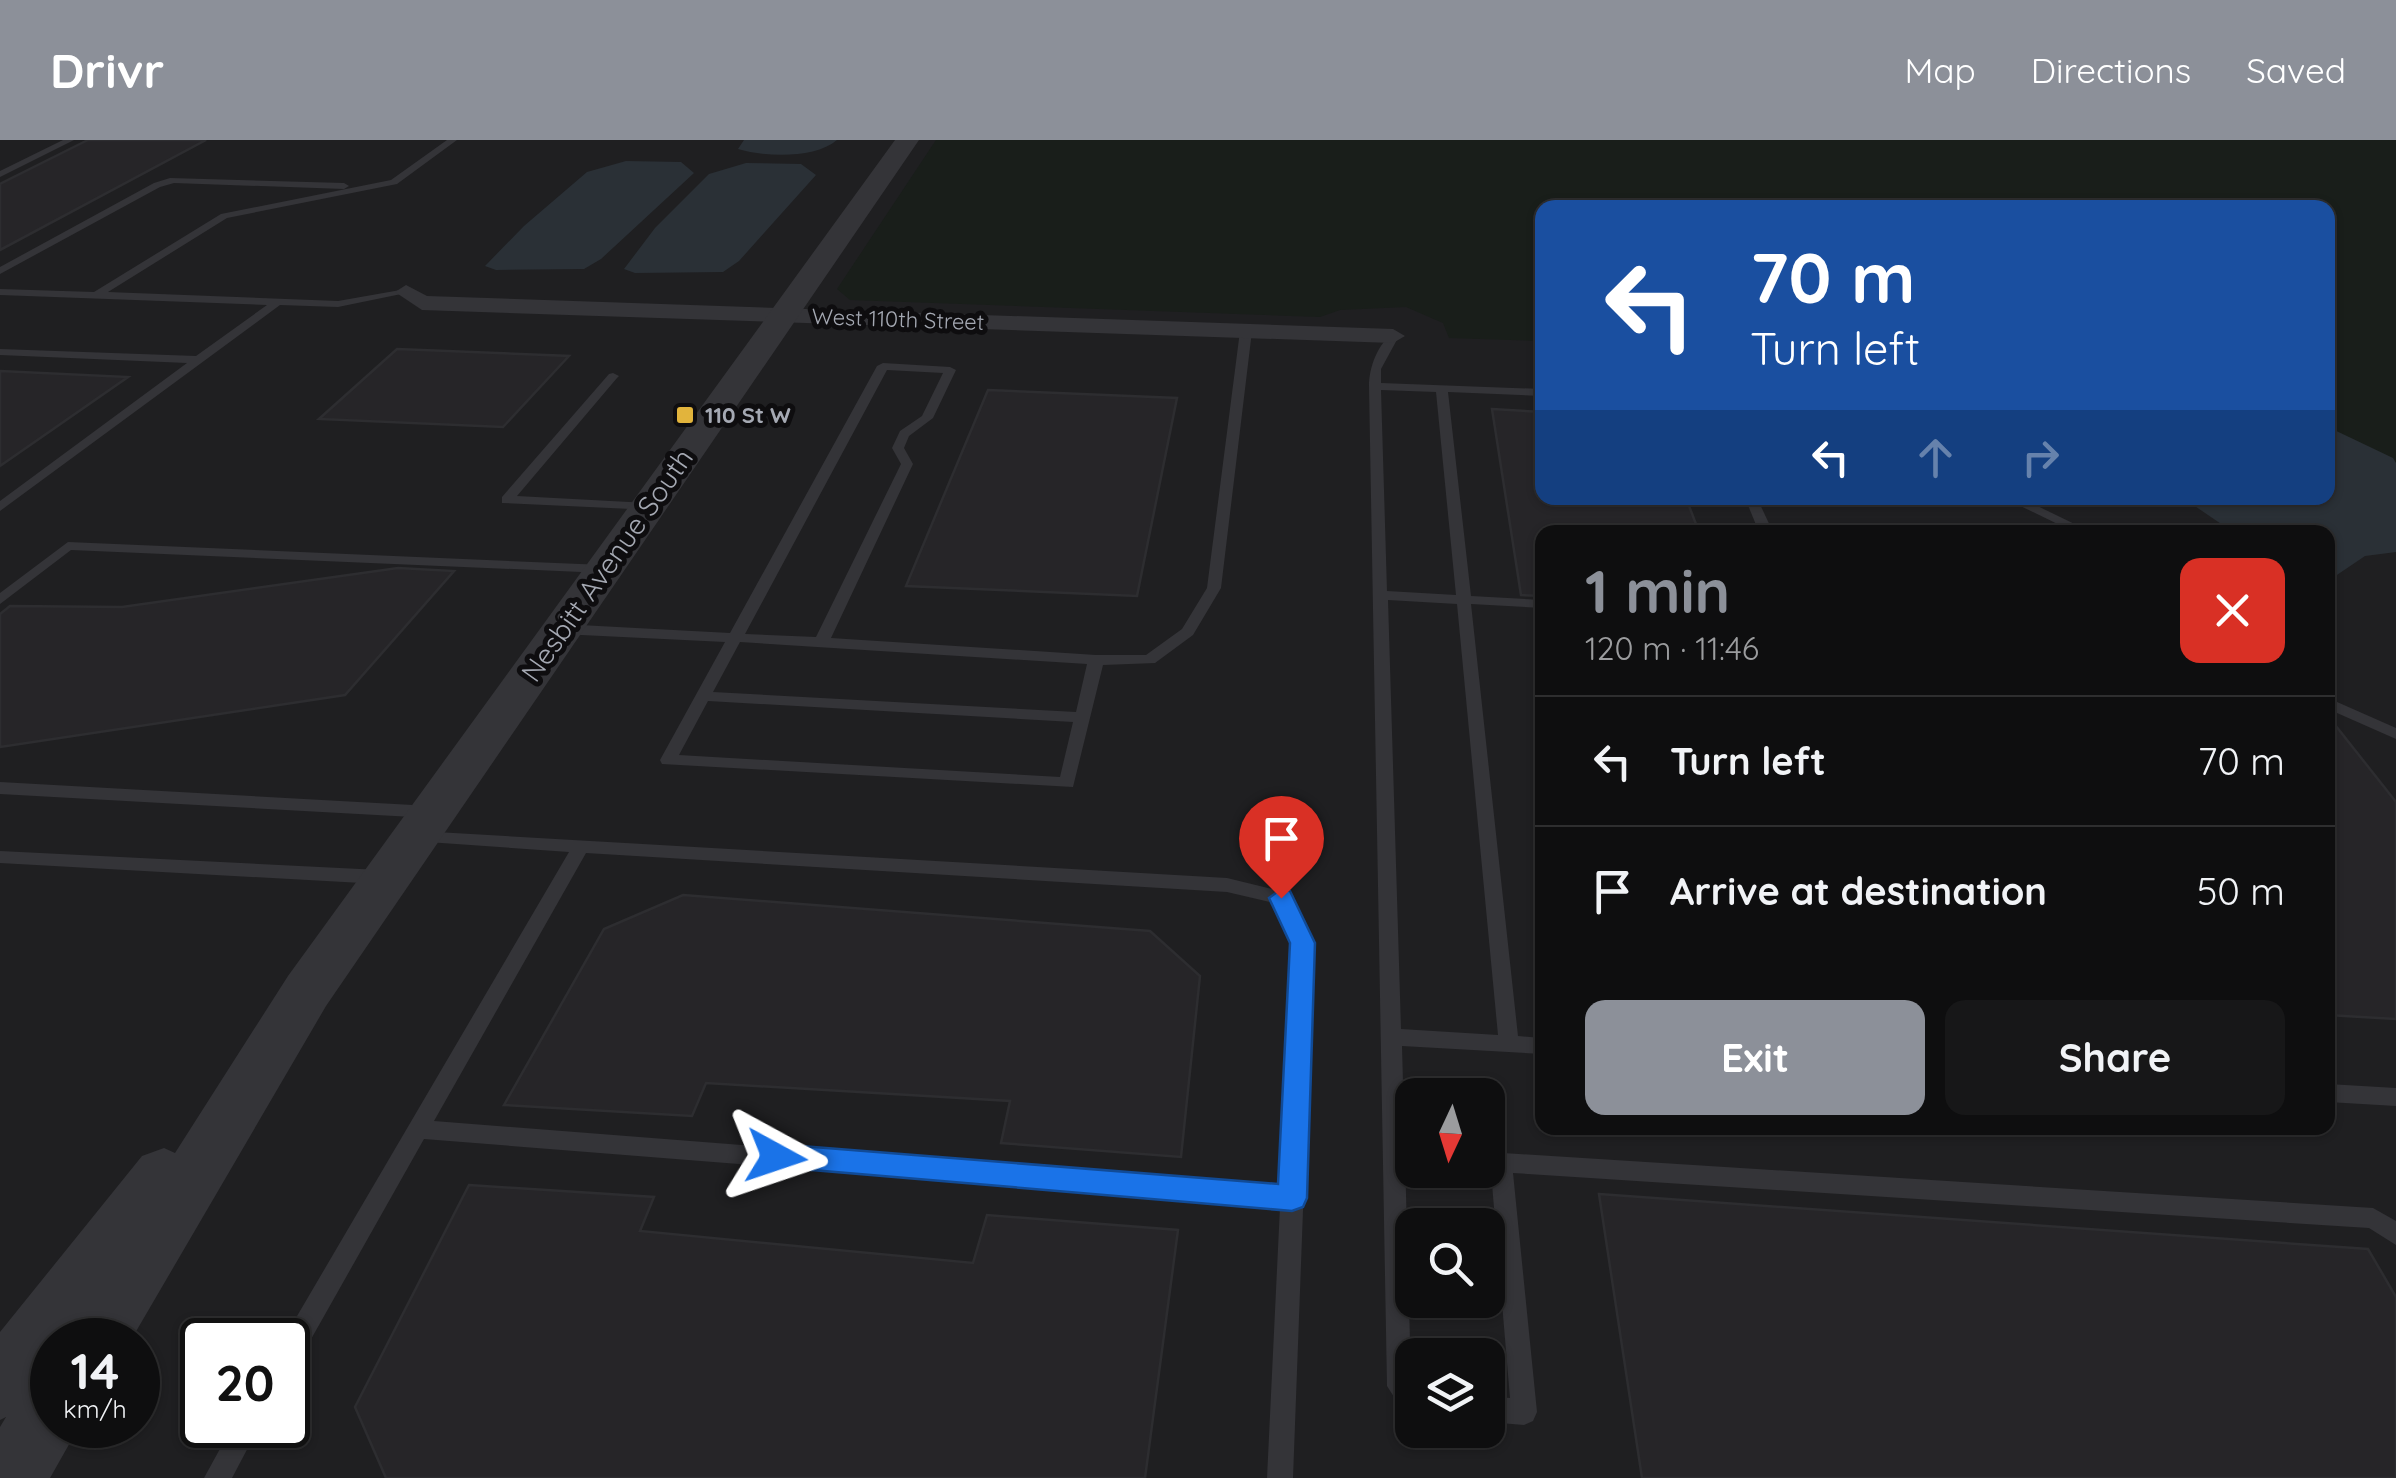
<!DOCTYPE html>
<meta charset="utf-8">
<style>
body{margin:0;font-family:Quicksand,sans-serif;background:#171718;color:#f1f3f6;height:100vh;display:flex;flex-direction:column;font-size:38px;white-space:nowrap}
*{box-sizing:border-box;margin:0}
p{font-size:32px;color:#9b9c9e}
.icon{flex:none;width:55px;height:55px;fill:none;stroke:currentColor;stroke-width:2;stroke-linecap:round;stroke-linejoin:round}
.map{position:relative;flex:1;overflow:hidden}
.panel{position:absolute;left:1535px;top:385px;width:800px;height:610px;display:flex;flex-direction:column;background:#0e0e0f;border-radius:20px;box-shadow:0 2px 8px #0004,0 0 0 2px #2e2e2f}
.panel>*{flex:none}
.top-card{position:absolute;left:1535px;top:60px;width:800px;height:305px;border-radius:20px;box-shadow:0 2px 8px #0004,0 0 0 2px #2e2e2f;background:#1a4fa0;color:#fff;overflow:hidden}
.needle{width:65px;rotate:184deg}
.fabs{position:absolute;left:1395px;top:938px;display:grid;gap:20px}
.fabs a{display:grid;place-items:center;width:110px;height:110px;border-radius:20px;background:#0e0e0f;box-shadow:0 2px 8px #0004,0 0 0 2px #2e2e2f;font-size:50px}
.speed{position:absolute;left:30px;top:1178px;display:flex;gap:20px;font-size:50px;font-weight:700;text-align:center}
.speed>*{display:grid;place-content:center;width:130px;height:130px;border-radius:50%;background:#0e0e0f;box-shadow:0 2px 8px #0004,0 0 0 2px #2e2e2f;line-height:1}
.speed small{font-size:25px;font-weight:400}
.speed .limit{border:5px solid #111;border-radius:15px;background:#fff;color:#111}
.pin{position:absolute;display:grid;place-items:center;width:85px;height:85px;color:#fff;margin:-102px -42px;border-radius:50% 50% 50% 0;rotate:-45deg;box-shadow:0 0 10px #0007}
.pin .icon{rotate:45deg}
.me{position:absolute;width:110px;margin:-55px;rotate:95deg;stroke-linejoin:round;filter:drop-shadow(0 0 8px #0008)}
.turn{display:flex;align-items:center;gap:35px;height:210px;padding:0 50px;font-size:45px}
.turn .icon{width:130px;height:130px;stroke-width:2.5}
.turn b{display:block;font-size:70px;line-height:85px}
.lanes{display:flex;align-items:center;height:95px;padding:0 50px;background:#0003;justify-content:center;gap:50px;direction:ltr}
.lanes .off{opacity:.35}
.round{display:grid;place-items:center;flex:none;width:105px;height:105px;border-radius:20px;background:#171718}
.summary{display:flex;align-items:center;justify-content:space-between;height:170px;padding:0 50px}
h1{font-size:60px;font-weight:800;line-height:75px;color:#8c9099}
.action{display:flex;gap:20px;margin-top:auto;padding:20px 50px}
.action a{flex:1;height:115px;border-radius:20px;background:#8c9099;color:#fff;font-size:40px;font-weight:800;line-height:115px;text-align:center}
.action a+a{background:#171718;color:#f1f3f6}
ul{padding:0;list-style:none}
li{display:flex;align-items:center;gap:30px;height:130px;padding:0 50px;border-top:2px solid #2e2e2f}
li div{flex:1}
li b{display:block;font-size:38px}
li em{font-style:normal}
header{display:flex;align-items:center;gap:60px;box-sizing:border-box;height:140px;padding:0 50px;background:#8c9099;color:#fff}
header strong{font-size:48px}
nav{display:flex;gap:55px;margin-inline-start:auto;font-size:35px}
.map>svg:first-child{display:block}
.built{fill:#1f1f21;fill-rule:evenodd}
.green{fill:#191e1a}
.water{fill:#2a3036}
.building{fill:#262528;stroke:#2d2d30;stroke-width:2.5}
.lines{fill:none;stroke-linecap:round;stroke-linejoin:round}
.service{fill:#343438;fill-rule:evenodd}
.minor{fill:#343438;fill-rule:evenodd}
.tertiary{fill:#343438;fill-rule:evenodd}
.route{fill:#1a73e8;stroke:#114b97;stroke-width:2.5}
.poi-dot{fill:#e2b43c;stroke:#0e0d0f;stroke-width:4}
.labels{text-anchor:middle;stroke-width:10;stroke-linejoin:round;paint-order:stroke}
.far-street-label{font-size:22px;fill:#a5a9b3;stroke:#0e0d0f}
.far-poi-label{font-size:22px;font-weight:bold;fill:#a5a9b3;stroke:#0e0d0f;text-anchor:start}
.street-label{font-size:28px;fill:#a5a9b3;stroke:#0e0d0f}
</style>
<header>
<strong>Drivr</strong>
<nav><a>Map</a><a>Directions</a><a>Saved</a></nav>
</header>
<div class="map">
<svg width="2396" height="1338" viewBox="0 0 2396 1338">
<rect width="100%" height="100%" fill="#121214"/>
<path class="built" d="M0,0h2396v1338h-2396zM1542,68h786v290h-786zM1542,392h786v596h-786zM1412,955h76v75h-76zM1412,1085h76v75h-76zM52,1200h86v85h-86zM202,1200h86v85h-86zM1412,1215h76v75h-76z"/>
<path class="green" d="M936,0h1460v395l-68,-37v-290h-786v133l-93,-3 -6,-15 -37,-16 -66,3 -20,7 -470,-17 -13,-11z"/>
<path class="water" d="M744,0h93c-22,19 -72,17 -99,9z
M626,21l55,1 13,11 -93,86 -17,10 -88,1 -11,-4 39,-40 63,-54z
M746,23l55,1 15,11 -77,86 -16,11 -88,1 -11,-4 31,-41 54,-54z
M2328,287l65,31 3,5v89l-31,4 -37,25v-49h-95l-50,-34h145z"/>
<path class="building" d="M88,0h118l-206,110v-66z
M397,209l172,7 -66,71 -184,-8z
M0,231l128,6 -128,89z
M988,250l189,8 -40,198 -231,-10z
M1492,269l50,3v86h144l13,34h-157v64l-21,-1z
M398,428l56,3 -109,124 -345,52v-133l10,-8 112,1z
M2328,576l68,86v217l-68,-4z
M683,755l467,36 50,45 -19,181 -180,-14 9,-42 -304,-18 -14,33 -188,-11 100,-176z
M469,1045l185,12 -14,34 333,32 14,-48 191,15 -33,248h-759l-31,-71z
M1599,1054l769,55 28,48v181h-754z"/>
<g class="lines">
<path class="service" d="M63,0h11l-74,37v-6z
M447,0h10l-60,44 -170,34 -119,74 230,9 68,-12 5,3 -73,15 -58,-2 -280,206v-10l187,-138 -187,-8v-6l196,7 71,-51 -267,-10v-6l94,3 127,-78 170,-34z
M170,38l174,5 5,3 -5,3 -170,-6 -14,4 -160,87v-7l154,-84z
M1246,188l6,3 -31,257 -28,47 -38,28 -52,2 -30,122 -411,-23 -2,-4 65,-118 -164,-8 -8,-5 8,-5 169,9 147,-267 6,-3 67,4 6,3 -23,48 -24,18 -5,12 9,16 -82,174 265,17h50l36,-26 25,-41 33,-257zM887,230l56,3 -21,43 -22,15 -8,17 9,16 -85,173 -71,-3zM740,502l347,22 -11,48 -363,-20zM708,561l365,21 -13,55 -381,-22z
M1393,193l6,3 -18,33v14l161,6v7l-94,-4 23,204 71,4v8l-71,-4 47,432 24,2v16l-140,-8 10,369 -9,-4 -16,-25 -18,-1000c0,-19 9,-42 24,-53zM1381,250l55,2 20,203 -69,-4zM1388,460l69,4 41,431 -97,-6z
M613,233l6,3 -2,2 -100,118 131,7 5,1v6l-151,-7v-6l107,-123z
M1745,358h12l16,34h-14z
M2004,358h17l70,34h-17z
M68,402l536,23 7,4 -7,4 -533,-23 -71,54v-11z
M2328,558l68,30v11l-68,-30z
M0,642l431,24 9,6 -9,6 -431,-24z
M419,691l808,47 61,15 25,50 -20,535h-26l13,-271 -856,-68 -127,225 -9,3v-27h-5l286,-488 -156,-11 -3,-4 3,-4zM586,713l641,39 47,11 19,40 -12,244 -847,-66z
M0,711l380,19 7,2 2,5 -2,5 -7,2 -380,-21z
M2328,944l68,4v18l-68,-4z
M1488,1012l885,56 23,13v24l-27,-17 -856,-55 24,239 -4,9 -9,4 -36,-3v-26l22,2 -19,-226 -8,-2h5z
M233,1285h27l-28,53h-28z"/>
<path class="minor" d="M406,145l21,11 966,33 12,7 -12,7 -971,-33 -27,-18z"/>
<path class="tertiary" d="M895,0h24l-593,866 -195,334h-79v85h28l-30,53h-50v-51l6,-10 -6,3v-88l142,-176 22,-8 11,5 113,-177z"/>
</g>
<path class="route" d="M1281,749l9,2 25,52 -8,255 -4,9 -11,4 -527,-45 -4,-9 4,-9 11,-4 502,40 12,-241 -21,-45z"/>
<rect class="poi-dot" x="675" y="265" width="20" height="20" rx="5"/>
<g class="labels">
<g class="far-street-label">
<text transform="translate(898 179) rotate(2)" y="8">West 110th Street</text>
</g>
<g class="far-poi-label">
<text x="705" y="283">110 St W</text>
</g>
<g class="street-label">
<text transform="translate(607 425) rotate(-55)" y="10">Nesbitt Avenue South</text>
</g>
</g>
</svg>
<div class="fabs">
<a><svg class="needle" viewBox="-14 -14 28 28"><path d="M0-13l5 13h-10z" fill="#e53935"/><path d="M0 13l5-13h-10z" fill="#9b9c9e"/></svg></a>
<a><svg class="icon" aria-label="search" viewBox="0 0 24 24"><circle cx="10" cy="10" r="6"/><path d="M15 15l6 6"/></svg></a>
<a><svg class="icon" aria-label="layers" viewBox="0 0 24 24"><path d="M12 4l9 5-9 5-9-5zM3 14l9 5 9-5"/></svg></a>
</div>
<div class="speed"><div>14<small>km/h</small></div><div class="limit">20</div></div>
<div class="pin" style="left:1281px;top:758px;background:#d93025"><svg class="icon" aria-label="arrive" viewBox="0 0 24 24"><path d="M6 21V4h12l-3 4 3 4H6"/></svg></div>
<svg class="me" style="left:776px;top:1017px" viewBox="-20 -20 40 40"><path d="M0-17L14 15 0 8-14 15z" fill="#1a73e8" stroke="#fff" stroke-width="4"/></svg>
<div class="top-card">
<div class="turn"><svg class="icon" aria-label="left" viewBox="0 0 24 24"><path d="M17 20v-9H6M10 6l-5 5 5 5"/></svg><div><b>70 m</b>Turn left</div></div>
<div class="lanes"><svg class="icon" aria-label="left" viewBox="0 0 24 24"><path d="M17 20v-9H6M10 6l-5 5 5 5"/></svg><svg class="icon off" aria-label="ahead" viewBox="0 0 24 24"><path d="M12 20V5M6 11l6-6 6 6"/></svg><svg class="icon off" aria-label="right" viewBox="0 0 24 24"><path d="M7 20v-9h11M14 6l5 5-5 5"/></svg></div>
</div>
<section class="panel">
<div class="summary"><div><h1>1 min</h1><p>120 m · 11:46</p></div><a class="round" style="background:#d93025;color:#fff"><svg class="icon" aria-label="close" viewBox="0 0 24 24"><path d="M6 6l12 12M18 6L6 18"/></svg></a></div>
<ul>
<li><svg class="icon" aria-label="left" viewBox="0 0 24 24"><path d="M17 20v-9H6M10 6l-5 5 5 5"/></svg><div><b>Turn left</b></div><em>70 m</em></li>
<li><svg class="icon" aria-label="arrive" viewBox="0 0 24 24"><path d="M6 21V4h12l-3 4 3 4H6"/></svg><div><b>Arrive at destination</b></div><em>50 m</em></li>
</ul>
<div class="action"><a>Exit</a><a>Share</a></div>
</section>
</div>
